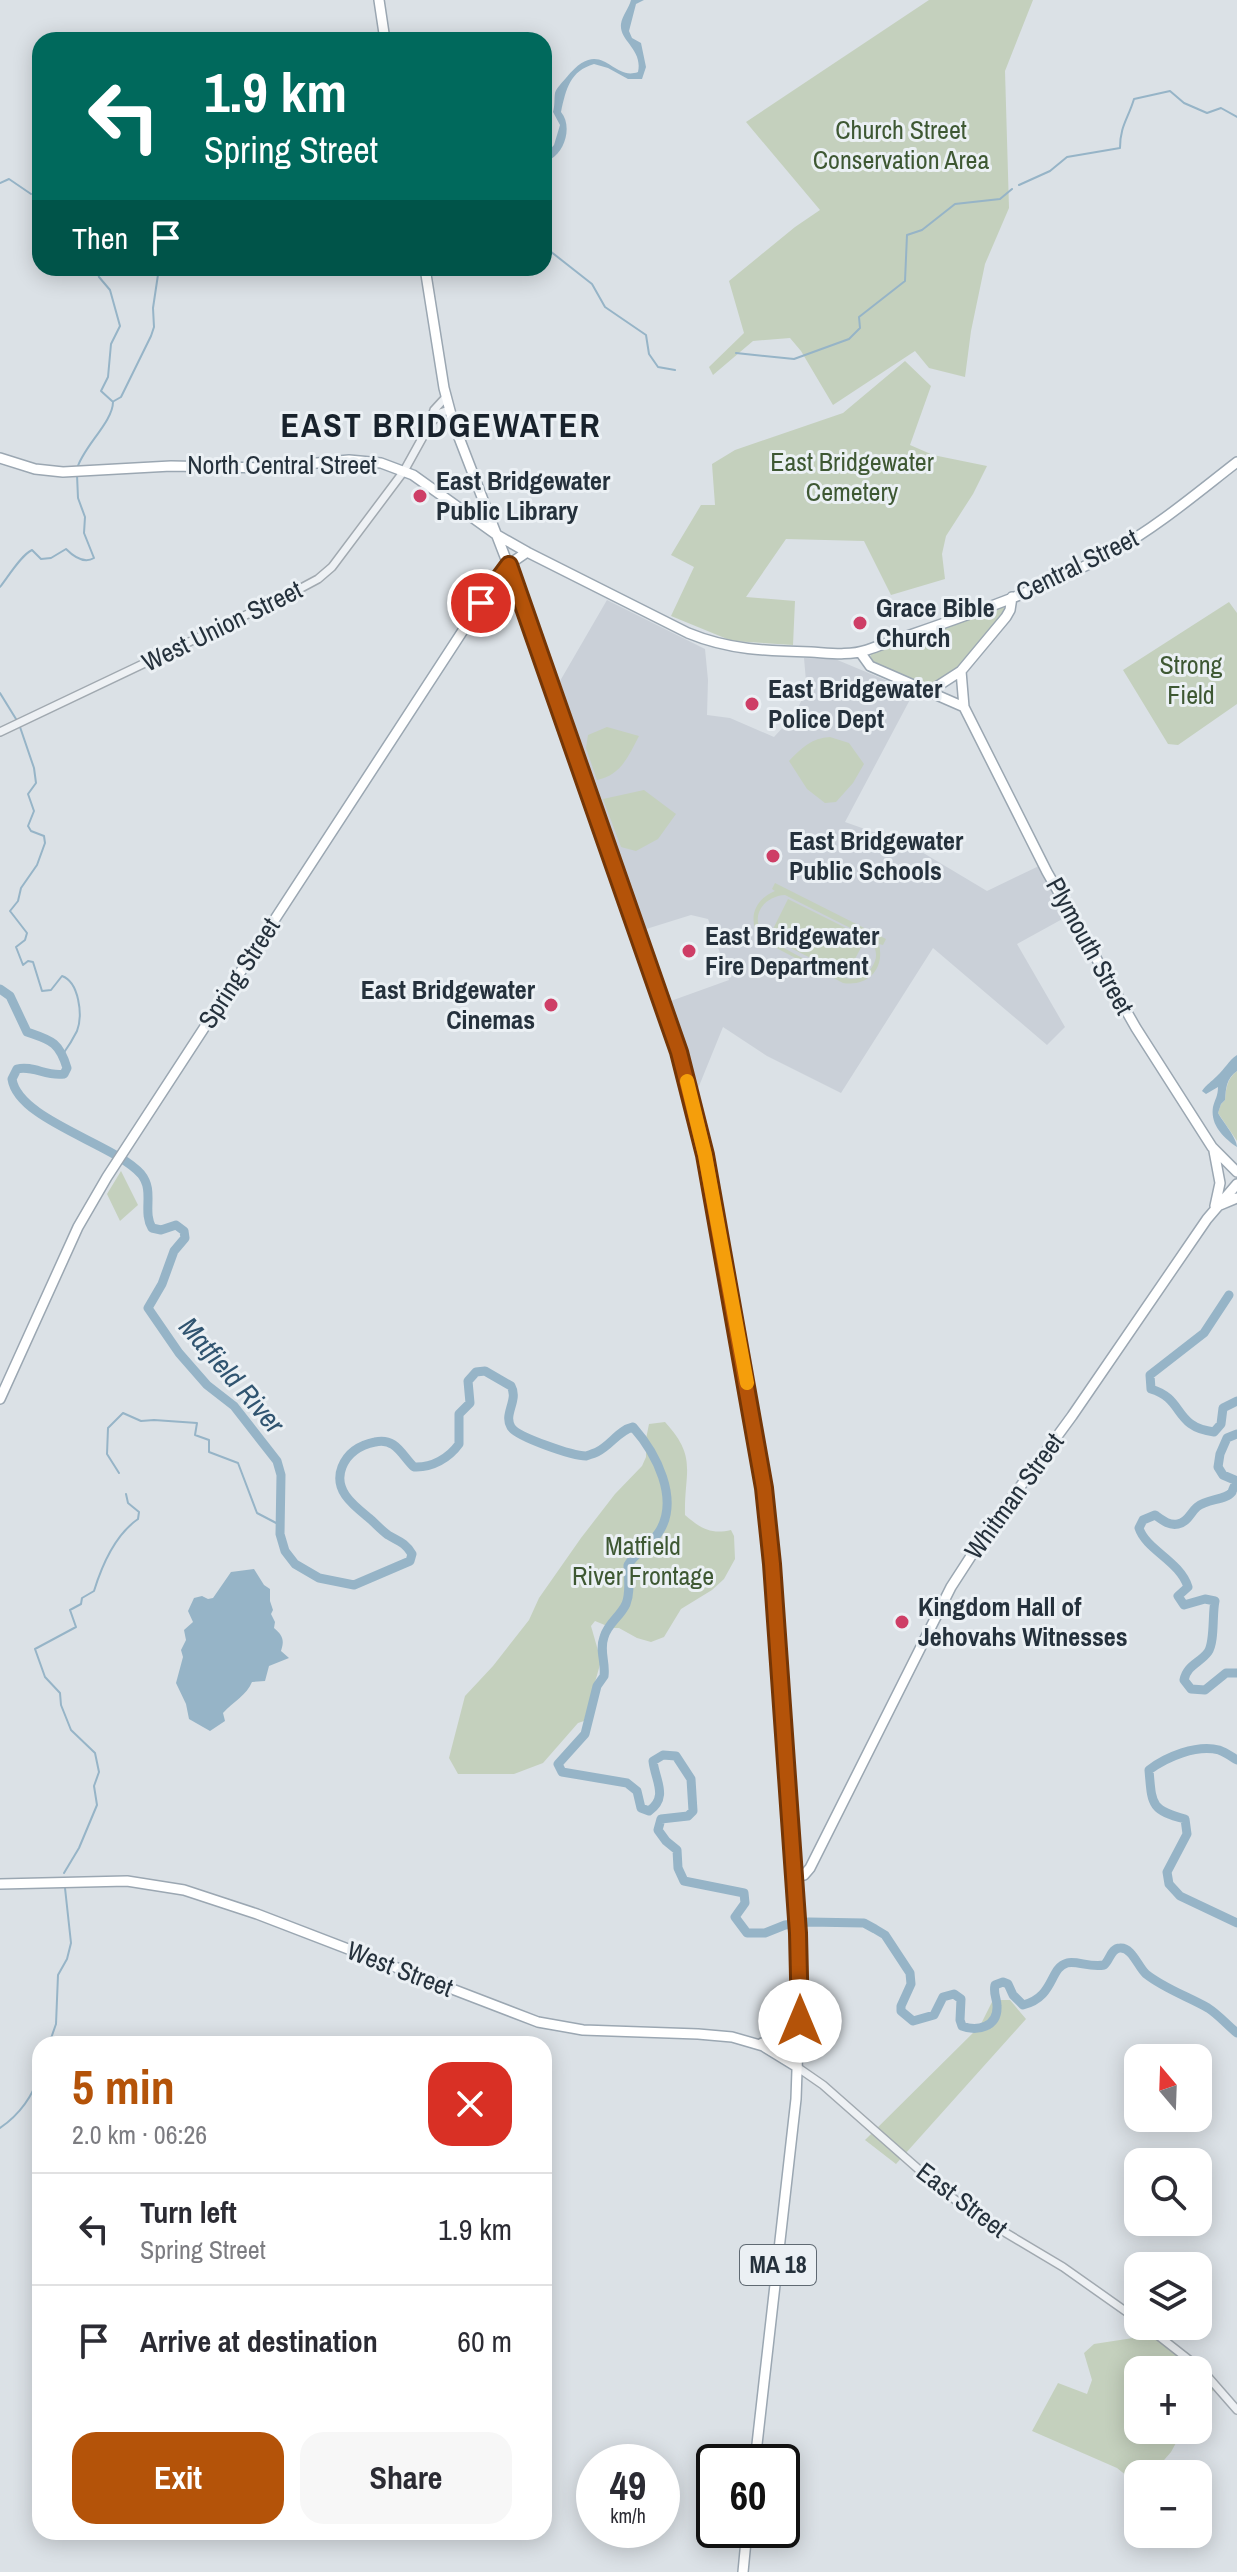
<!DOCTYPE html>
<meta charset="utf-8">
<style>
body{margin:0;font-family:"Archivo Narrow",sans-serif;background:#f7f7f7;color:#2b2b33;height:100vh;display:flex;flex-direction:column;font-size:30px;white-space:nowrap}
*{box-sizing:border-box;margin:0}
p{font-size:26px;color:#7c7c81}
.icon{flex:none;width:44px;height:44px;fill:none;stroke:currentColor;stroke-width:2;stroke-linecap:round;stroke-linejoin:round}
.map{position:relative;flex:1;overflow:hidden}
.details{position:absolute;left:32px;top:2036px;width:520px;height:504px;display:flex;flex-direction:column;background:#fff;border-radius:24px;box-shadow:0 4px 20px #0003}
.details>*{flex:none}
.banner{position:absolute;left:32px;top:32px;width:520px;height:244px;border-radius:24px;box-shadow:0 4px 20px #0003;background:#00695c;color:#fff;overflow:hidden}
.needle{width:52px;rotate:341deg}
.tools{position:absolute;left:1124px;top:2044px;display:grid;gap:16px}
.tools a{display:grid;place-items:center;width:88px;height:88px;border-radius:16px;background:#fff;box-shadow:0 4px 20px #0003;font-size:40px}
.speed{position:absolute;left:576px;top:2444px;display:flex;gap:16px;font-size:40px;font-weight:700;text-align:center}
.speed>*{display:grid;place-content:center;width:104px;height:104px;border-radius:50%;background:#fff;box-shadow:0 4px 20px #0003;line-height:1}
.speed small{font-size:20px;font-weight:400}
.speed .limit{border:4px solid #111;border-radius:12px;background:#fff;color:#111}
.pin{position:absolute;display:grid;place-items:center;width:68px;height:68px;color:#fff;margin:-34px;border:4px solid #fff;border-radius:50%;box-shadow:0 2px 8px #0007}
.me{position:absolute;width:88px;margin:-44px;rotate:0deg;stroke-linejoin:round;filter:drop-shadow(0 0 6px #0008)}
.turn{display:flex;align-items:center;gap:28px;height:168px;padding:0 40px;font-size:36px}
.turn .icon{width:104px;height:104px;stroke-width:2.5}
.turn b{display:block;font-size:56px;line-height:68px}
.then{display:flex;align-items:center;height:76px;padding:0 40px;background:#0003;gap:16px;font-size:30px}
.round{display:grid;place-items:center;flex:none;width:84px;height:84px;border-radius:24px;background:#f7f7f7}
.head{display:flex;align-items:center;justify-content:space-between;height:136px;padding:0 40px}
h1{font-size:48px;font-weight:800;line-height:60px;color:#b45309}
.action{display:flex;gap:16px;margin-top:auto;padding:16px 40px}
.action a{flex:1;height:92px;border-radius:24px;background:#b45309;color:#fff;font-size:32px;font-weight:800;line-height:92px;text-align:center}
.action a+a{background:#f7f7f7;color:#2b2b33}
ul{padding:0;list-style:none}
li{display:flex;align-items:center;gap:24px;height:112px;padding:0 40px;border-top:2px solid #e1e1e2}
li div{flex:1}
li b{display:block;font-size:30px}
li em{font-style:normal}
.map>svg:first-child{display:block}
.built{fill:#cad0d8}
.green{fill:#c4d0bd;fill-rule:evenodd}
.water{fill:#96b4c7}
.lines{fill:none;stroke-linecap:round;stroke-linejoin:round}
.stream{stroke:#96b4c7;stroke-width:2}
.river{stroke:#96b4c7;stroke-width:9}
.minor-casing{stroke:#a1a9b0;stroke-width:10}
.major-casing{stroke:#9ba7b2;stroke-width:12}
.minor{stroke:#eef1f4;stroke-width:7}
.major{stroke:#fff;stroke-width:9}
.route-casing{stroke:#753606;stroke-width:20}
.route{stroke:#b45309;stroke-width:14}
.slow{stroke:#f59e0b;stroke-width:14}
.poi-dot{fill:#ce3e66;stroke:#ebf0f4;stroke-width:3}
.labels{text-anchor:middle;stroke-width:6;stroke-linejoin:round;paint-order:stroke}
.shield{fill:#ebf0f4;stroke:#606a73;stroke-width:2}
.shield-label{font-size:24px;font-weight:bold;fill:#25313c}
.park-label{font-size:26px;fill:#3e5833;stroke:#ebf0f4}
.street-label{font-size:26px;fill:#25313c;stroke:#ebf0f4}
.poi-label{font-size:26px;font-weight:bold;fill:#25313c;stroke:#ebf0f4;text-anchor:start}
.water-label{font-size:28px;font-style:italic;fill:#305470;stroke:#ebf0f4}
.district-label{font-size:34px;font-weight:bold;letter-spacing:2px;fill:#18222c;stroke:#ebf0f4}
</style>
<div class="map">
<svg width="1237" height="2572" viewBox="0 0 1237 2572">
<rect width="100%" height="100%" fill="#dbe1e6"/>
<path class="built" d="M607,600l98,49 3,31 -1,35 23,3 44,19 22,-24 8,-19 2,-13 -2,-23 31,1 79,33 -69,130 65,23 77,46 52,-25 27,51 -49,27 48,83 -18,18 -114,-97 -92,145 -74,-37 -44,-29 -26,64 -29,-89 61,-22 -12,-36 -9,-25 -17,-4 -48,15 -83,-249z"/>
<path class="green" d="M929,0h104l-28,71 4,137 -24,56 -14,67 -6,46 -36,-9 -14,-17 -82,54 -32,-54 -11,-13 -37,3 -40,34 -4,-8 35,-34 -15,-52 66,-54 25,-17 -74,-88z
M905,361l26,25 -21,59 23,10 54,11 -14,28 -27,42 -4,18 3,25 -54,16 -27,-54 -78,-2 -40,58 49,4 -2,44 -61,-4 -61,-25 23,-49 -23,-12 30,-50h14l-3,-41 23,-14 108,-37z
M1229,602l8,11v91l-59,41 -10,-1 -45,-74z
M1003,606l3,6c-19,23 -50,71 -81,72l-55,-23 1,-9z
M607,727l32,9c-11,21 -18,39 -42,44l-11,-32 2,-13z
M830,737l19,6 15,21 -11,19 -17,19 -11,1 -18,-14 -18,-28c12,-13 23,-23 41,-24z
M644,790l32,24 -18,25 -22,12 -15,-4 -18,-48z
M775,883l111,56 -3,6 -4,-1c6,25 -11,43 -36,39l-82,-43c-14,-19 -8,-40 14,-49l-3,-2zM785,895l85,43c6,10 9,19 2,29 -4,8 -12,12 -21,12 -10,0 -82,-37 -88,-45 -14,-19 2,-38 22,-39z
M788,899l78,39 -20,38 -77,-39z
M1237,1071v70l-19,-28 3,-9 4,-4c1,-12 2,-21 12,-29z
M121,1171l17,34 -18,16 -13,-27z
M665,1422c33,36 19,49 20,93 15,13 26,20 46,15l3,6 1,23 -11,20 -12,11 -31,19 -17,28 -13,5 -14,-4 -18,-10h-7l-17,-7 -4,5 10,35 -17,60 -6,2 -35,40 -29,11h-56l-9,-16 16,-62 28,-30 36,-46 10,-22 42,-60 34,-44 27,-28 4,-9v-18l3,-15z
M993,2000h17l16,19 -130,145 -31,-24 115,-114z
M1143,2329l51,41h-56v60h45l-12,22 -19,22h-14v5l-6,1 -15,-12 -85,-37 26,-48 29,11 5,-14 -8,-27 10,-9 39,-6z
M1198,2374l17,14 -17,21z"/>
<path class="water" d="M631,0h13l-8,4 -7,27 3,7 9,5 5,24 -4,12h-14l-20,-11 -14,-4c-24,7 -28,25 -33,48 11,13 5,38 -10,47l-5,-5 8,-9 6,-20 -7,-13c2,-7 1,-12 2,-19 2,-6 7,-10 11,-15 36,-44 45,4 72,-6 5,-23 -19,-31 -17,-48 1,-8 8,-16 10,-24z
M1237,1055v16c-11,8 -11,17 -12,29l-4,4 -3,9c5,9 19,25 19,34 -13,-9 -27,-22 -24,-40 2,-8 5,-11 5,-20l-12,7 -4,-3c5,-7 9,-9 15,-15 8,-7 11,-15 20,-21z
M254,1569l10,16 6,4v12l3,9 -2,4 4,8 -1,6c8,7 11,11 7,23l8,7 -20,8 -4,15 -13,1c-5,13 -19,20 -29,31l2,8 -15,10 -21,-12 -3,-15 -10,-21 7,-26 -2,-7 5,-10 -2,-10 9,-8 -5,-11 6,-13 8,-2 6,3 5,-1 18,-26z"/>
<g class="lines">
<path class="stream" d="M0,183l9,-4 22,15
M1019,185l31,-14 17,-14 53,-9c0,-22 8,-29 14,-49l36,-8 14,12 23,10 14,-5 16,9
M35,195l5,2
M550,251l42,33 13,23 41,28 3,19 9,13 17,3
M96,268l3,9 11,13 10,36 -9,18 -3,33 -7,14 11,10
M736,353l58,6 55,-20 11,-11 -1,-11 46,-36 2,-46 15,-5 33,-26 45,-5 12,-10
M114,401l7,-4 30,-61 3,-9 -1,-19 6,-40
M77,469c5,-21 36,-47 36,-67
M0,587c8,-10 21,-32 32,-37l9,9 10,-1 15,-9c7,7 18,15 28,9l-10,-25 1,-16 -7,-19 -1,-23
M0,693l16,26
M20,727l14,41 2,15 -8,11 6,17 -6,15 3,5 13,5 1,7 -8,22 -16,23 -3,13 -8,10 17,22 -2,7 -9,7 7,18 5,-4 5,1 9,29 9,-1 11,-14c17,6 21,39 15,55 -4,8 -9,16 -14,23
M119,1473l-12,-19 1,-26 15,-15 18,8 13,-1 43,3 -2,12 14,5v12l29,11 19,50 23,12
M64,1873l15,-25 18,-43 -3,-19 5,-14 -4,-19 -24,-23 -10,-25 -1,-12 -15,-16 -10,-28 41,-22 -6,-17 11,-6 1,-6 12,-7c8,-26 21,-56 44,-72l1,-7 -11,-9 -2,-9
M49,2044l7,-20 2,-49 9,-16 4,-16 -6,-55
M0,2128c19,-13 33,-32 40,-55"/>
<path class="river" d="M0,989l10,7 17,36c23,8 32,9 40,36l-3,6c-17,3 -31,-9 -47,-5l-5,10c6,41 103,65 129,95 14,17 1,37 11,54l9,2 15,-5 8,6 1,7 -11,13 -12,33 -14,24 31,45 28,32 27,21 43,55 4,14 -1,59 5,17 10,13 24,14 35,7 56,-24 2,-7c-7,-12 -14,-13 -24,-19 -7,-5 -13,-12 -19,-17 -16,-13 -36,-28 -27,-51 6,-15 18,-22 33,-25 21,-5 27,14 39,25 18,1 35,-9 45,-23v-30l11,-11 -2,-22 8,-9 9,-1 26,15c8,14 -8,28 0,41 6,10 62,29 75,29 3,-1 9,-3 11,-4 14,-7 22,-22 36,-25 23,26 47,72 26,105 -9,14 -23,20 -31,33 0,12 3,27 -2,39 -6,13 -18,19 -22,33 -5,14 2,25 0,39l-7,10 -12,48 -27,30 4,8 65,11 10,8 4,17 8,3c20,-14 6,-31 4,-50l10,-6 13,1 15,23 2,32 -5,5 -27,3 -3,11 8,11 11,9 1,18 6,13 60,12 1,10 -10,14 12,16h18l20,-8 24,-3 55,1 11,6 10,6 25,38 1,11 -10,22v5l12,10 21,-6 9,-18 11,-3 7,5 -1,21 2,6c15,6 36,1 35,-20 0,-8 -4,-12 -2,-21l8,-3 5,2 5,11 10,10c32,-8 26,-37 44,-42 9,-3 23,5 37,2 6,-5 7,-17 16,-17 12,-1 18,19 26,26 19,15 41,22 62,34 11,7 19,17 29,25
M1229,1295l-25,38 -54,42 1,14c34,10 22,38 63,43l7,-8 2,-16 14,-7
M1237,1434l-10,4 -7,16 -2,13 5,8 14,6c-1,1 -5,10 -5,11 -6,8 -26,7 -35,15 -7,6 -9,15 -19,17 -9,2 -16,-4 -23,-9l-12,5 -4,8c7,22 41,33 49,59l-10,9 6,9 21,-6 10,2c-3,13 0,41 -7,51 -8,11 -21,13 -24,28l7,9 14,1 21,-17h11
M1237,1760c-5,-3 -12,-8 -18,-10 -22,-6 -53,7 -70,20 3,34 1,40 36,49l2,15 -20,38 2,12 11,12 57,27"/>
<defs>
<path id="minor" d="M430,422l4,-12 12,-13
M0,732l290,-138 28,-15 14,-12 72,-96 26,-47 10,-11 9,-3
M797,2067l26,18 110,97 36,29 94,56 75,53
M1146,2326l56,44 35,40"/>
<path id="major" d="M379,0l6,40
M425,268l19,120 9,34 76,197 161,472 15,64 61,344 34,486 -4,114 -41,363
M0,458l35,11 28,3 108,-6 92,2 86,-8 32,3 32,12 84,60 30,17 161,81c41,17 79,18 123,19 18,1 38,4 56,-2 82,-29 169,-56 245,-98 45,-25 85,-59 125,-90
M860,652l10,14 94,41 83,165 89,156 76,119 25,25
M961,671l3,36
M930,691l31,-20 45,-54 4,-7 2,-13
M1214,1151l6,32 -5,23
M1220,1205l17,-7
M0,1399l78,-172 29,-50 381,-585 23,-29 16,-11
M793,1877l11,-2 6,-7 141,-281 33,-51 88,-120 135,-197 30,-35
M0,1884l127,-3 57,9 73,24 281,108 45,8 115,4 34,3 31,9 34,21
M762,2043l25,-1 13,-9
M743,2572l4,-42"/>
</defs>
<use href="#minor" class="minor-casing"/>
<use href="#major" class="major-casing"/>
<use href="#minor" class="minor"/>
<use href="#major" class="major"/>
</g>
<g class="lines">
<defs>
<path id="route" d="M481,603l28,-38 170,487 26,103 59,333 8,76 26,369 2,88"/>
</defs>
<use href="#route" class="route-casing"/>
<use href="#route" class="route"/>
<path class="slow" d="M687,1081l18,74 42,228"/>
</g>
<g class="poi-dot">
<circle cx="420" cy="496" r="8"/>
<circle cx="860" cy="623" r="8"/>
<circle cx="752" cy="704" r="8"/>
<circle cx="773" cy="856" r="8"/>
<circle cx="689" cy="951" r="8"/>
<circle cx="551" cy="1005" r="8"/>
<circle cx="902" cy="1622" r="8"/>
</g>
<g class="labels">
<rect class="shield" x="740" y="2245" width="76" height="40" rx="6"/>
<g class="shield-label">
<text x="778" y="2273">MA 18</text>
</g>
<g class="park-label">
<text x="901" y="139">Church Street<tspan x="901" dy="30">Conservation Area</tspan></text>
<text x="852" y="471">East Bridgewater<tspan x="852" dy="30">Cemetery</tspan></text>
<text x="1191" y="674">Strong<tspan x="1191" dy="30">Field</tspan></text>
<text x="643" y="1555">Matfield<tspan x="643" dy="30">River Frontage</tspan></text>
</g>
<g class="street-label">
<text x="282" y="474">North Central Street</text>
<text transform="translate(1077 565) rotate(-26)" y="9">Central Street</text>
<text transform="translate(222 626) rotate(-26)" y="9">West Union Street</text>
<text transform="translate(1090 946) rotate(61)" y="9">Plymouth Street</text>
<text transform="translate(239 973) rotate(-57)" y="9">Spring Street</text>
<text transform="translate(1014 1496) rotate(-54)" y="9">Whitman Street</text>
<text transform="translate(400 1969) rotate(21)" y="9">West Street</text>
<text transform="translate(962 2200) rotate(37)" y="9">East Street</text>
</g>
<g class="poi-label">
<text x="436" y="490">East Bridgewater<tspan x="436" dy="30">Public Library</tspan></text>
<text x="876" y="617">Grace Bible<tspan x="876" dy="30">Church</tspan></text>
<text x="768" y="698">East Bridgewater<tspan x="768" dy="30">Police Dept</tspan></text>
<text x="789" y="850">East Bridgewater<tspan x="789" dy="30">Public Schools</tspan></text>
<text x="705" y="945">East Bridgewater<tspan x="705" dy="30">Fire Department</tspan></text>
<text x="535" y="999" text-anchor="end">East Bridgewater<tspan x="535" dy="30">Cinemas</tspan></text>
<text x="918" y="1616">Kingdom Hall of<tspan x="918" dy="30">Jehovahs Witnesses</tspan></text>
</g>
<g class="water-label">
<text transform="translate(232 1375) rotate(49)" y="10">Matfield River</text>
</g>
<g class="district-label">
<text x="441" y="437">EAST BRIDGEWATER</text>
</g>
</g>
</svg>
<div class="tools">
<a><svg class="needle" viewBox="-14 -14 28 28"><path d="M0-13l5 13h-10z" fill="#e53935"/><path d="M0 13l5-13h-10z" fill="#7c7c81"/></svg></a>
<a><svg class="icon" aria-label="search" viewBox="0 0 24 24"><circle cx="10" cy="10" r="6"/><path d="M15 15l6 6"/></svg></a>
<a><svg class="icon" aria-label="layers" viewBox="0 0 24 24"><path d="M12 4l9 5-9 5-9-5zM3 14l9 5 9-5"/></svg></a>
<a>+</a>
<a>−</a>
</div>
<div class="speed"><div>49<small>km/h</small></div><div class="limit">60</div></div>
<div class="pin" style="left:481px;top:603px;background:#d93025"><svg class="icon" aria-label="arrive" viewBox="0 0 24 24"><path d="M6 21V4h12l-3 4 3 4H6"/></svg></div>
<svg class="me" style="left:800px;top:2021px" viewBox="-20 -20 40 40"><circle r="19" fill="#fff"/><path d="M0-13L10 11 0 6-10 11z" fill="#b45309"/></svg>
<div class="banner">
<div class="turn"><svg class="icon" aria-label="left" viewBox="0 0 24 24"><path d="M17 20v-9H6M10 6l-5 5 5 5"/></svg><div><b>1.9 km</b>Spring Street</div></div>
<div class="then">Then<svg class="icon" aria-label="arrive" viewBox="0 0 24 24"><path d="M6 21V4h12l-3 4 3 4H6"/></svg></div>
</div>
<section class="details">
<div class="head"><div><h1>5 min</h1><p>2.0 km · 06:26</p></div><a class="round" style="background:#d93025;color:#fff"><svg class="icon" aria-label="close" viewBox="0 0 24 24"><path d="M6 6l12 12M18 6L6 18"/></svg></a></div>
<ul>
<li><svg class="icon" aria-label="left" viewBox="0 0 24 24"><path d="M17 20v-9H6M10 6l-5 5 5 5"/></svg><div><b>Turn left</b><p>Spring Street</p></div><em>1.9 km</em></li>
<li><svg class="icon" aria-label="arrive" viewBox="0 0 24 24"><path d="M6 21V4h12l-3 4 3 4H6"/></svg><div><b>Arrive at destination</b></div><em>60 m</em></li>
</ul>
<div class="action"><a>Exit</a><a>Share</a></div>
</section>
</div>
